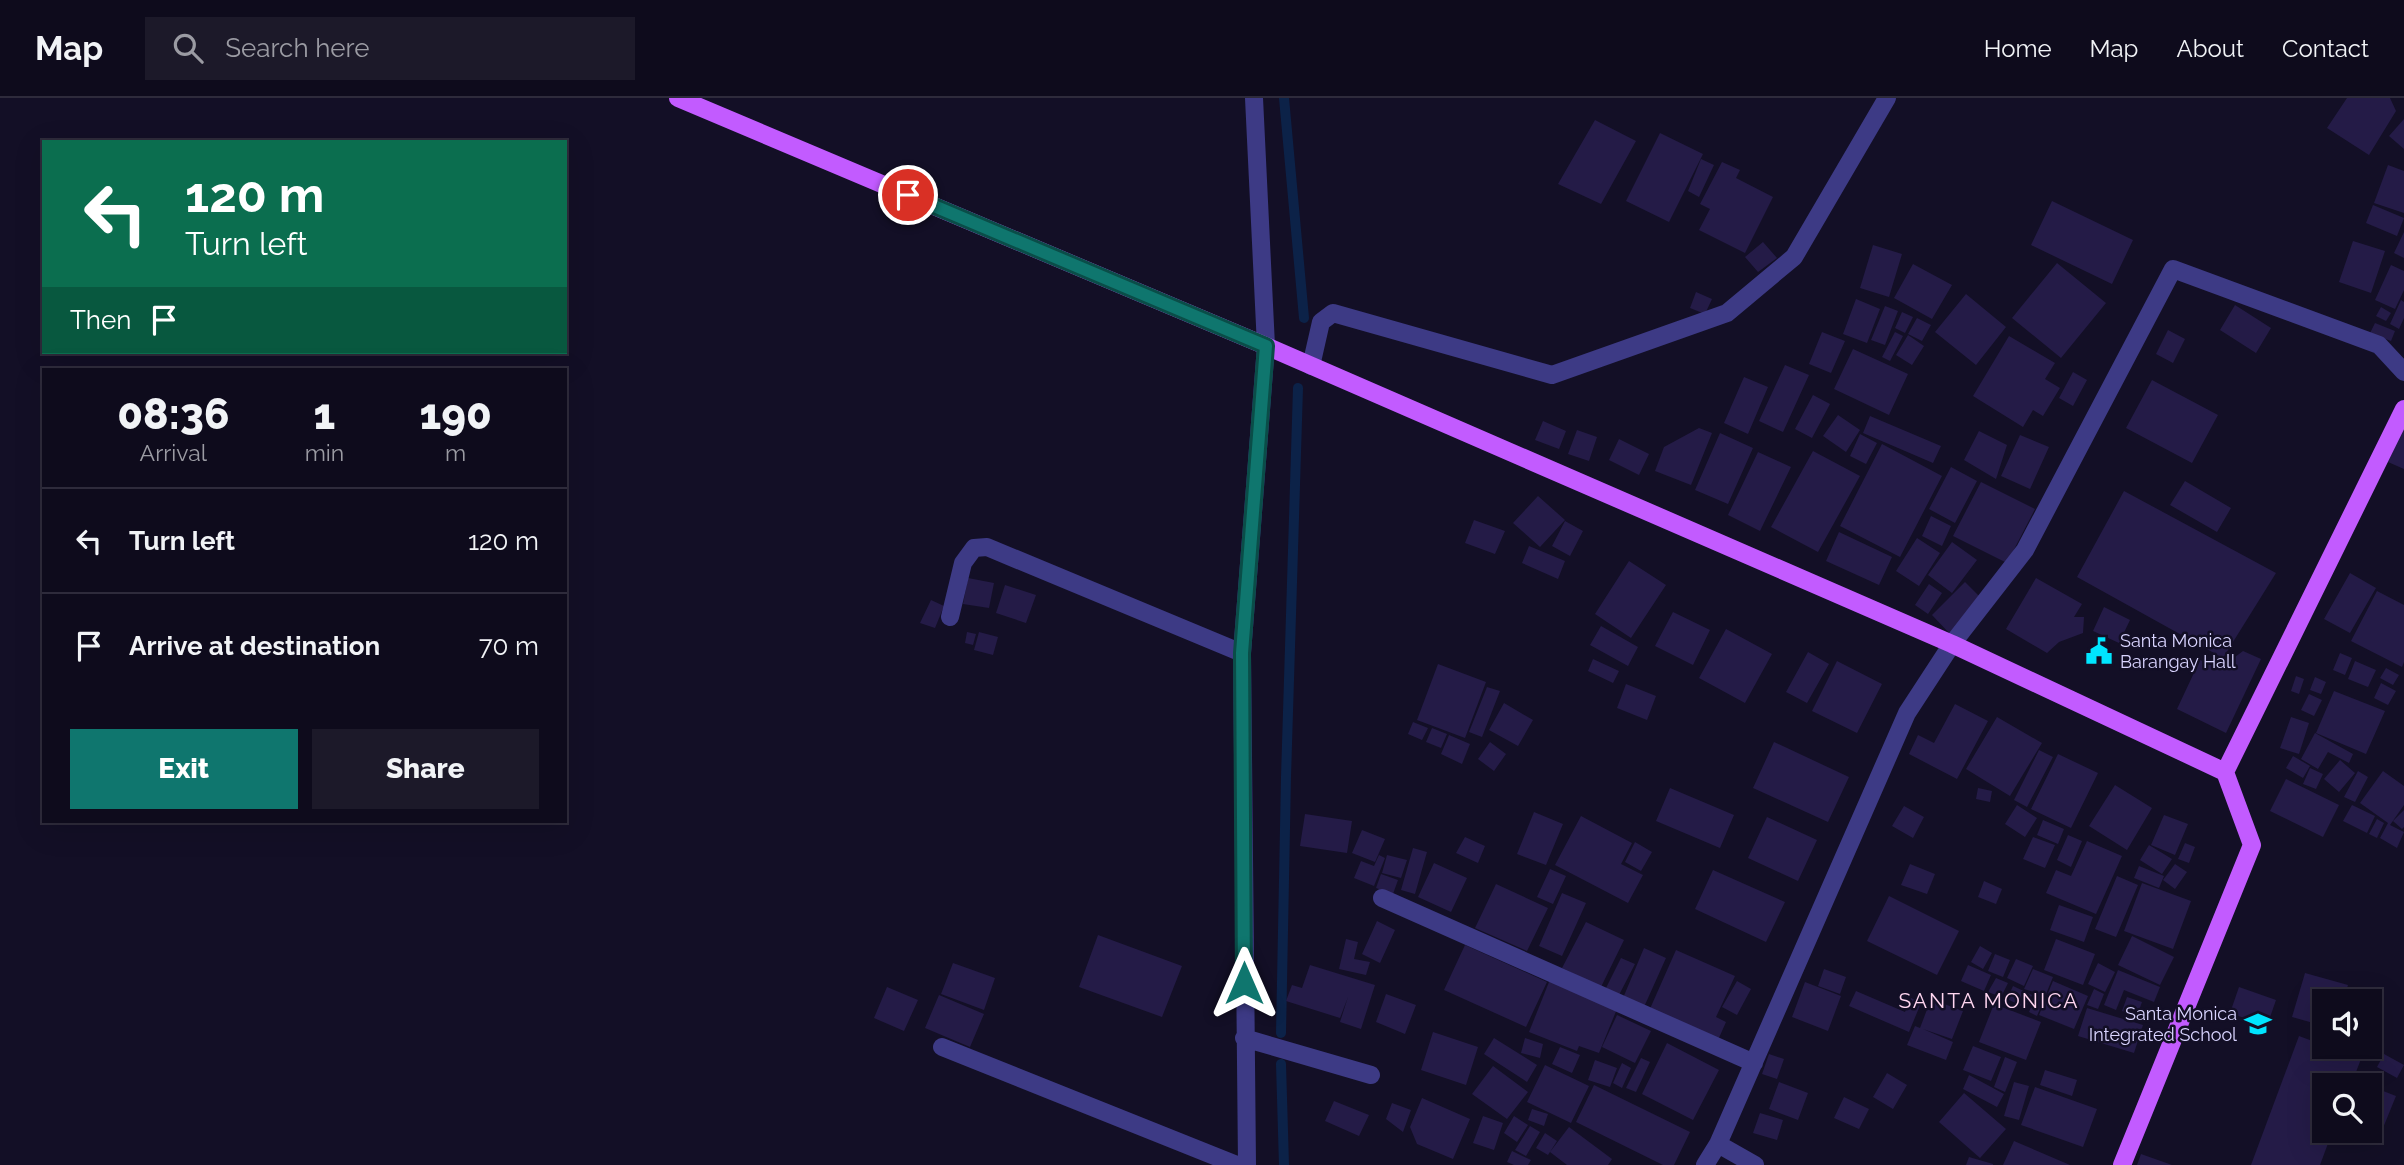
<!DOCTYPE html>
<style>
body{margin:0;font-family:Raleway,sans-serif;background:#1c1929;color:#f1f3f6;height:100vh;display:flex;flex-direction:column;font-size:26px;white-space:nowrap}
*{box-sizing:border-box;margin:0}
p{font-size:23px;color:#9b9ba3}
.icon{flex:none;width:38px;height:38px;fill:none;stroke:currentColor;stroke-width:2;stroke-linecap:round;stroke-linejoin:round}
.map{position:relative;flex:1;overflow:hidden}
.details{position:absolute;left:42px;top:270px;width:525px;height:455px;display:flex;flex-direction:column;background:#0e0b1c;border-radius:0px;box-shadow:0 7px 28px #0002,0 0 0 2px #2e2b3b}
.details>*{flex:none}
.guide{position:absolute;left:42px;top:42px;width:525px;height:214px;border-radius:0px;box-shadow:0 7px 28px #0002,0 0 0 2px #2e2b3b;background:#0b6e4f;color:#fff;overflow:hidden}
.buttons{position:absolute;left:2312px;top:891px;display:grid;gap:14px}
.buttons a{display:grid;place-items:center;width:70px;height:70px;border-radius:0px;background:#0e0b1c;box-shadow:0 7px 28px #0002,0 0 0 2px #2e2b3b;font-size:35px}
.pin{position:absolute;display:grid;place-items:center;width:60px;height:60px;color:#fff;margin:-30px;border:4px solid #fff;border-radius:50%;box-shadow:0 2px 7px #0007}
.me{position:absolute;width:77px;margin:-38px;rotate:0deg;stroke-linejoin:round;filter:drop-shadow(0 0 5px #0008)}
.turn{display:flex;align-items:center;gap:24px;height:147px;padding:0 28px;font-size:32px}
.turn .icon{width:91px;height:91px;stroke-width:2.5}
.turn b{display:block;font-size:49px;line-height:60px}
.then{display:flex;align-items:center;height:66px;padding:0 28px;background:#0003;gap:14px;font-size:26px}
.eta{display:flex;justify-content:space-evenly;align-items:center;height:119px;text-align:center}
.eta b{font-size:42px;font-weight:800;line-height:49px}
.cta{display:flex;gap:14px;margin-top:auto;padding:14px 28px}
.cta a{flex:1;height:80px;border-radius:0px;background:#0f766e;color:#fff;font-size:28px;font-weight:800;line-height:80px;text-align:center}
.cta a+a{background:#1c1929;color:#f1f3f6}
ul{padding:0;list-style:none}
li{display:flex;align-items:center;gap:21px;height:105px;padding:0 28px;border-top:2px solid #2e2b3b}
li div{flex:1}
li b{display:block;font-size:26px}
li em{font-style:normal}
header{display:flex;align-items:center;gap:42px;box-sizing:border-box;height:98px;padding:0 35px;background:#0e0b1c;border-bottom:2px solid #2e2b3b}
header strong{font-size:33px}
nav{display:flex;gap:38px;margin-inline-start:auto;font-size:24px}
.search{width:490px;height:63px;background:#1c1929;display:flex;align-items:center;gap:18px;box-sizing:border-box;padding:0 24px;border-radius:0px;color:#9b9ba3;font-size:26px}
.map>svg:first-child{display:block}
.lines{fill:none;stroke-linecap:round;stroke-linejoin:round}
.stream{stroke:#0c2248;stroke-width:10}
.building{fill:#241b47}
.minor{stroke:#3d3a85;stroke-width:18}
.major{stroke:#c25bff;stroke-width:18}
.route-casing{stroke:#0a4d48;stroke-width:18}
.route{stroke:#0f766e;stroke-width:12}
.labels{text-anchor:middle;stroke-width:5;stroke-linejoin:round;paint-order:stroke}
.poi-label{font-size:18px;fill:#d9d4ff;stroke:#130f26;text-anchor:start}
.quarter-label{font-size:21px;letter-spacing:2px;fill:#ffd6f0;stroke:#130f26}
</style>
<header>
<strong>Map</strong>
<div class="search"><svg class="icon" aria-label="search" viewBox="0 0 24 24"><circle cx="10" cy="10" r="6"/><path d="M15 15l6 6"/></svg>Search here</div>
<nav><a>Home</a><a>Map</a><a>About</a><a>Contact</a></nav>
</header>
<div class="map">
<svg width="2404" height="1067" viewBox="0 0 2404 1067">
<rect width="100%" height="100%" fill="#130f26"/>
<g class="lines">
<path class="stream" d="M1284,0l20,220
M1281,935l5,-256 12,-389
M1281,966l3,101"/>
</g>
<path class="building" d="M2347,0h43l6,13 -27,44 -42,-27z
M2404,21v30l-15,-13z
M1595,22l41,21 -35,63 -43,-20z
M1660,35l43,21 -34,68 -43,-21z
M1701,61l13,6 -15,32 -11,-6z
M1722,64l18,8 -4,8 37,19 -28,56 -46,-23 11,-21 -10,-5z
M2388,67l16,6v42l-30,-10z
M2052,103l81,39 -21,44 -81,-39z
M2373,107l31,13 -7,18 -31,-13z
M2404,134v26l-10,-5z
M2353,143l32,10 -14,42 -32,-11z
M1763,144l14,16 -19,14 -13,-15z
M1873,147l29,9 -13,43 -29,-9z
M2057,165l49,40 -45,55 -49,-40z
M1913,166l39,21 -20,34 -38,-21z
M2391,167l13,6v19l-9,19 -20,-9z
M1696,194l16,7 -7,15 -15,-6z
M1966,196l40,33 -30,38 -41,-33z
M1856,201l24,10 -13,34 -24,-9z
M2401,202l3,2v16l-5,11 -9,-5z
M2235,207l36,23 -15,25 -36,-23z
M1885,208l13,5 -13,34 -14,-5z
M2381,209l10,6 -5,8 -10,-5z
M1902,214l11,5 -8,16 -10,-5z
M1917,220l14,7 -9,16 -14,-7z
M2375,225l20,8 -4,10 -21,-8z
M2168,232l17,9 -12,24 -17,-9z
M1822,234l23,9 -14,32 -22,-9z
M1895,234l8,4 -13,25 -8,-4z
M1908,237l16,11 -12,19 -16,-10z
M2009,238l46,27 -10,16 15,9 -17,28 -10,-6 -10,17 -50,-31z
M1853,251l55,25 -19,41 -55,-26z
M1785,267l24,10 -26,57 -24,-11z
M2073,274l14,8 -14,26 -14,-8z
M1744,279l24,10 -20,47 -24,-11z
M2152,282l66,35 -26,48 -66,-35z
M1813,297l17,9 -18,34 -17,-9z
M1838,317l22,15 -14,22 -23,-16z
M1870,318l71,30 -8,17 -70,-30z
M1543,323l23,10 -7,18 -24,-9z
M2404,329v42l-16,-7z
M1699,330l13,5 -21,52 -36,-14 9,-24z
M1577,332l20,7 -8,24 -21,-7z
M1979,333l28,14 -11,34 -32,-19z
M1720,335l33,15 -25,56 -33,-14z
M1860,336l17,9 -11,21 -16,-8z
M2020,337l29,12 -19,42 -29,-13z
M1619,341l30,15 -10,21 -30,-15z
M1882,346l60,32 -42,81 -60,-31z
M1813,353l47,25 -42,76 -47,-25z
M1758,354l33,15 -31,64 -32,-16z
M1951,369l26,14 -22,42 -26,-14z
M2185,383l46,27 -14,24 -47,-27z
M1981,384l54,27 -28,54 -54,-27z
M2124,393l152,82 -53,85 -146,-81z
M1538,398l27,24 -25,27 -27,-24z
M1931,418l20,10 -9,20 -20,-10z
M1474,422l31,11 -10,23 -30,-11z
M1565,423l18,10 -13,25 -18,-10z
M1839,434l53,25 -13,28 -53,-24z
M1917,440l23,15 -21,33 -23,-15z
M1952,444l25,18 -25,33 -24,-18z
M1529,448l36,15 -7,18 -36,-16z
M1629,463l37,24 -35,53 -36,-24z
M2350,475l26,15 -26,45 -26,-14z
M968,480l26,5 -5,25 -26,-4z
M2036,480l46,26 -8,13h10l-1,16 -24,9 -12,11 -41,-24z
M1965,484l18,18 -33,34 -18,-19z
M1929,486l13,9 -14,21 -13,-9z
M1005,487l31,10 -10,28 -30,-10z
M2377,493l27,14v57l-2,5 -51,-26z
M931,502l13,6 -9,22 -15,-5z
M2104,509l26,13 -11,23 -26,-12z
M1673,514l37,18 -17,35 -38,-19z
M1601,528l37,21 -10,19 -38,-21z
M1726,531l46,25 -27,49 -46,-25z
M967,534l9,2 -3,11 -8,-2z
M979,534l19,5 -5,18 -19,-5z
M2243,553l18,8 -35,74 -49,-24 23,-49 19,9z
M1808,554l21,12 -22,39 -21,-11z
M2340,555l12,5 -7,17 -12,-5z
M1593,561l26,12 -6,12 -25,-12z
M1837,563l45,23 -25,49 -45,-22z
M2355,563l21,9 -8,17 -20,-8z
M1438,566l48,18 -21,56 -48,-18z
M2386,570l13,7 -6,10 -13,-7z
M2296,578l8,3 -5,15 -8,-3z
M2315,579l11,5 -5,12 -11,-4z
M2381,585l15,8 -8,14 -14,-7z
M1626,586l30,12 -9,24 -30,-12z
M1487,589l13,4 -18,46 -13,-5z
M2334,593l51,20 -19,43 -50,-21z
M2309,596l13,6 -8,16 -13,-6z
M1504,605l29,17 -15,26 -29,-16z
M1955,606l33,17 -31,58 -48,-25 9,-19 16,8z
M1997,619l45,26 -32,53 -44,-27z
M2291,619l18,6 -10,31 -19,-6z
M1413,624l15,6 -6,12 -14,-6z
M1432,630l15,6 -6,14 -15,-6z
M2315,635l38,21 -4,9 -21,-11 -10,17 -17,-10z
M1449,637l21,9 -8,20 -21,-10z
M1490,644l16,12 -12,17 -16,-12z
M1774,644l75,35 -21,45 -75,-34z
M2039,652l14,7 -26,50 -13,-7z
M2058,656l40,19 -27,55 -40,-19z
M2293,658l17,10 -7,12 -17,-10z
M2340,662l15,13 -16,19 -15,-13z
M2310,670l13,6 -7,15 -13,-5z
M2358,673l10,6 -13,25 -11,-5z
M2383,673l21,15v19l-14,20 14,7 -7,16 -17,-10 8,-15 -28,-20z
M2286,681l53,26 -16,32 -53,-26z
M2115,687l37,23 -25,42 -38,-24z
M1670,690l64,27 -14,33 -64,-27z
M1978,690l14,3 -2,11 -14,-3z
M2017,707l20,13 -12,19 -20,-13z
M2352,707l23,11 -8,17 -24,-12z
M1904,708l20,11 -11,21 -21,-12z
M2404,712v17l-2,2 -9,-8z
M1534,714l29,12 -17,41 -29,-11z
M1305,716l47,7 -5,32 -47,-7z
M2164,717l24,9 -13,31 -24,-10z
M1581,718l51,27 -11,21 22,11 -15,28 -73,-38z
M1767,719l50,23 -19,41 -50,-23z
M2377,721l7,4 -7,15 -8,-4z
M2043,722l21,9 -6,15 -21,-9z
M1362,732l23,9 -10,23 -23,-9z
M2068,737l14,6 -11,26 -14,-7z
M1465,739l20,9 -7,17 -22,-10z
M2033,739l22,8 -10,23 -22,-9z
M2087,743l35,15 -26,58 -50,-21 10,-23 15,6z
M1635,744l17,10 -11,19 -16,-9z
M2185,745l10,4 -6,16 -11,-4z
M2149,747l23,14 -10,15 -22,-14z
M1413,750l14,4 -12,42 -14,-4z
M1379,757l6,3 -11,28 -20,-8 7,-17 13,5z
M1387,757l20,5 -6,18 -19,-5z
M1434,765l33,15 -16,34 -33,-15z
M1910,766l25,10 -8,20 -26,-9z
M2175,766l12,8 -12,17 -12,-9z
M2139,768l25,10 -5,12 -25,-10z
M1550,771l16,7 -13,28 -16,-7z
M1713,772l72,32 -19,40 -71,-33z
M1381,776l17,6 -5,14 -17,-6z
M2117,778l21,9 -22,52 -21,-8z
M1984,783l18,8 -6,15 -18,-7z
M2142,785l49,18 -18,48 -49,-18z
M1496,786l52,24 -21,43 -52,-23z
M1562,795l24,10 -24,53 -23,-10z
M1889,798l70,35 -22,44 -70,-34z
M2059,807l34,12 -9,25 -34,-12z
M1377,823l18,9 -15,33 -18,-9z
M1586,824l38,18 -23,47 -39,-19z
M1098,837l84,31 -20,51 -83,-30z
M2132,838l42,21 -14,28 -42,-20z
M1346,841l12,3 -4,17 16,3 -4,13 -27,-6z
M2056,841l39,15 -12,31 -39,-15z
M1465,847l82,37 -21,45 -82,-37z
M1980,848l12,7 -9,16 -12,-7z
M1644,850l22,10 -22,49 -21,-9z
M1676,852l59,26 -19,41 10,5 -8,18 -69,-29z
M1995,856l15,6 -7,17 -15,-6z
M1621,860l14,6 -16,31 -13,-7z
M2016,861l17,7 -9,20 -17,-8z
M953,865l42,15 -11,32 -43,-16z
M2098,865l17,9 -10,20 -17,-8z
M1310,867l65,20 -14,44 -21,-7 8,-25 -8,21 -54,-17 6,-16 10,3z
M1968,867l23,10 -7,16 -23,-10z
M1824,871l22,8 -6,17 -22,-8z
M2033,871l20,8 -16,39 -8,-4 8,-19 -13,-4z
M2118,872l42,17 -6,15 -30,-12 -8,20 -12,-5z
M2305,875l43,12 -5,16h-19v25l-32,-9z
M1551,879l68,27 -20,49 -20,-7 -2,5 -48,-19z
M1996,880l12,5 -7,14 -13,-5z
M1737,883l14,8 -14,26 -15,-8z
M2053,883l35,15 -14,33 -35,-14z
M1805,884l36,14 -13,35 -36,-14z
M2013,888l19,9 -6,13 -19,-9z
M887,889l31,13 -14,31 -30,-13z
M2239,889l37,13 -9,26 -37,-13z
M2094,891l10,5 -6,15 -11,-4z
M1856,893l49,21 6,-14 10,5 -12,29 -60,-26z
M1386,896l30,11 -11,29 -29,-12z
M939,897l45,19 -14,33 -45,-19z
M2127,899l15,5 -5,14 -15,-5z
M1931,901l32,12 -11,28 -29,-10 30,13 -7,18 -39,-15 8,-19 5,2z
M1994,906l47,18 -15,38 -47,-18z
M2087,910l56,17 -9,28 -56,-17z
M1617,917l34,16 -16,32 -33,-16z
M1433,934l45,15 -12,38 -45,-15z
M2299,938l62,23 -10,26h-27v45h9l-13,35h-69z
M1494,940l43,27 -10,17 -43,-28z
M1525,940l18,6 -3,14 -19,-5z
M1667,945l52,27 -26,50 -51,-26z
M1973,948l28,11 -10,24 -28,-11z
M1560,949l20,8 -8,18 -20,-9z
M1769,956l15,5 -7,20 -15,-5z
M2384,956l20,11 -7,13 -20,-11z
M2005,959l12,5 -12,30 -11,-5z
M1641,960l9,4 -14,30 -10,-4z
M1595,962l22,8 -7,19 -22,-7z
M1622,965l9,5 -9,20 -9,-5z
M1545,967l44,21 -18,37 -44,-21z
M1493,968l35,26 -21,27 -35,-25z
M2045,972l32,10 -5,16 -32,-11z
M1887,975l20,12 -14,24 -20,-12z
M1969,977l35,19 -7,13 -34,-18z
M1779,984l29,11 -10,27 -29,-11z
M2014,984l15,4 -10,34 -15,-4z
M1594,987l96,47 -16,33h-11l-87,-43z
M2035,989l62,22 -14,38 -62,-22z
M2378,991l18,7 -13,32 -13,-5v-14z
M1964,995l42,36 -26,29 -41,-36z
M1844,999l25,12 -10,20 -25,-11z
M1422,1000l48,21 -17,40 -36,-15 -7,-17z
M1334,1003l35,14 -10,21 -34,-15z
M1392,1005l19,7 -8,22 -17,-13z
M1532,1011l16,5 -4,12 -16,-6z
M1760,1015l23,7 -6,20 -24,-7z
M1483,1018l20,7 -9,27 -21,-7z
M1514,1018l14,9 -11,17 -13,-9z
M1530,1028l10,6 -14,24 -11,-6z
M1569,1029l43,32 -4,6h-41l-17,-13z
M1545,1035l12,8 -9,14 -12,-7z
M2014,1043l56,24h-67z
M1512,1053l19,9 -3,5h-14l-7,-3z
M2141,1056l31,11h-35z
M1969,1059l24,7v1h-27z"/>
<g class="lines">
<path class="minor" d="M1311,268l10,-44 12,-9 219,62 175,-62 67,-56 93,-159
M950,519l13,-54 11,-15 13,-1 255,106
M1382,800l372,165
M1244,940l127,37
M942,949l295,118
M1247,1067l-5,-512 24,-307 -12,-248
M1705,1067l13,-21
M1755,1067l-37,-21 189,-431 45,-69 73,-94 148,-281 206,76 25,27"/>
<path class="major" d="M678,0l588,248 686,298 273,128 27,73 -130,320
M2225,674l179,-363"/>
</g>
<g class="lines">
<defs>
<path id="route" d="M908,97l358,151 -24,307 2,330"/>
</defs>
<use href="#route" class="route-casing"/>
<use href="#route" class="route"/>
</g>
<defs>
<symbol id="civic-bare" viewBox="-9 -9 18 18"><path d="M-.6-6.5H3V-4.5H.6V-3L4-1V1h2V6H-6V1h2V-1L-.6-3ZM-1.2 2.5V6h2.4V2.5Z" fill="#00e5ff" stroke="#130f26" stroke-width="2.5" paint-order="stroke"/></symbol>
<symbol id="school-bare" viewBox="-9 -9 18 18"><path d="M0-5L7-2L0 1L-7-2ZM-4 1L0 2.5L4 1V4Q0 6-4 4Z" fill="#00e5ff" stroke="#130f26" stroke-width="2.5" paint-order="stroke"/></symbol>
</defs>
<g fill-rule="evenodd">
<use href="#civic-bare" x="2080" y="534" width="38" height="38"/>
<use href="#school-bare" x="2239" y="907" width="38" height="38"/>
</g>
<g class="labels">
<g class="poi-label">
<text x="2120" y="549">Santa Monica<tspan x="2120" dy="21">Barangay Hall</tspan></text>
<text x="2237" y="922" text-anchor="end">Santa Monica<tspan x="2237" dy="21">Integrated School</tspan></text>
</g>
<g class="quarter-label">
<text x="1989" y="910">SANTA MONICA</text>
</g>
</g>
</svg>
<div class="buttons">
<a><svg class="icon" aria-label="sound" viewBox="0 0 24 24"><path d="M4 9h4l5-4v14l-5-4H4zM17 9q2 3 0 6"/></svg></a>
<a><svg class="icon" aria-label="search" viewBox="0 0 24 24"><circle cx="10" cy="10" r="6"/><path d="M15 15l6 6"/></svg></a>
</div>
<div class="pin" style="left:908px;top:97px;background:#d93025"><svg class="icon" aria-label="arrive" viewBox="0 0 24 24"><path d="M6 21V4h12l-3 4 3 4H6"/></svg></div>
<svg class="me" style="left:1244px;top:885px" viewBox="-20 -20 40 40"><path d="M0-17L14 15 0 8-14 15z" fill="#0f766e" stroke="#fff" stroke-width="4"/></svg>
<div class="guide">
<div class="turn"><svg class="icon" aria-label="left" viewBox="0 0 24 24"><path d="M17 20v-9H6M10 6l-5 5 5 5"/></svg><div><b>120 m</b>Turn left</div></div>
<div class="then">Then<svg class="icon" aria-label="arrive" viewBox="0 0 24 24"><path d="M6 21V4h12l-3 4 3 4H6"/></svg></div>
</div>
<section class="details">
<div class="eta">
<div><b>08:36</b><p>Arrival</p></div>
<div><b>1</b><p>min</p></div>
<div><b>190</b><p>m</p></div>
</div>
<ul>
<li><svg class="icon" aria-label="left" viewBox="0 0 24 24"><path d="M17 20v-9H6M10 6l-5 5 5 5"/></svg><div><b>Turn left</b></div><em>120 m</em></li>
<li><svg class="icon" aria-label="arrive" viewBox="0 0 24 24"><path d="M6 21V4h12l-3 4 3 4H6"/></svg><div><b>Arrive at destination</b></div><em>70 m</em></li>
</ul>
<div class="cta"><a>Exit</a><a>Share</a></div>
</section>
</div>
